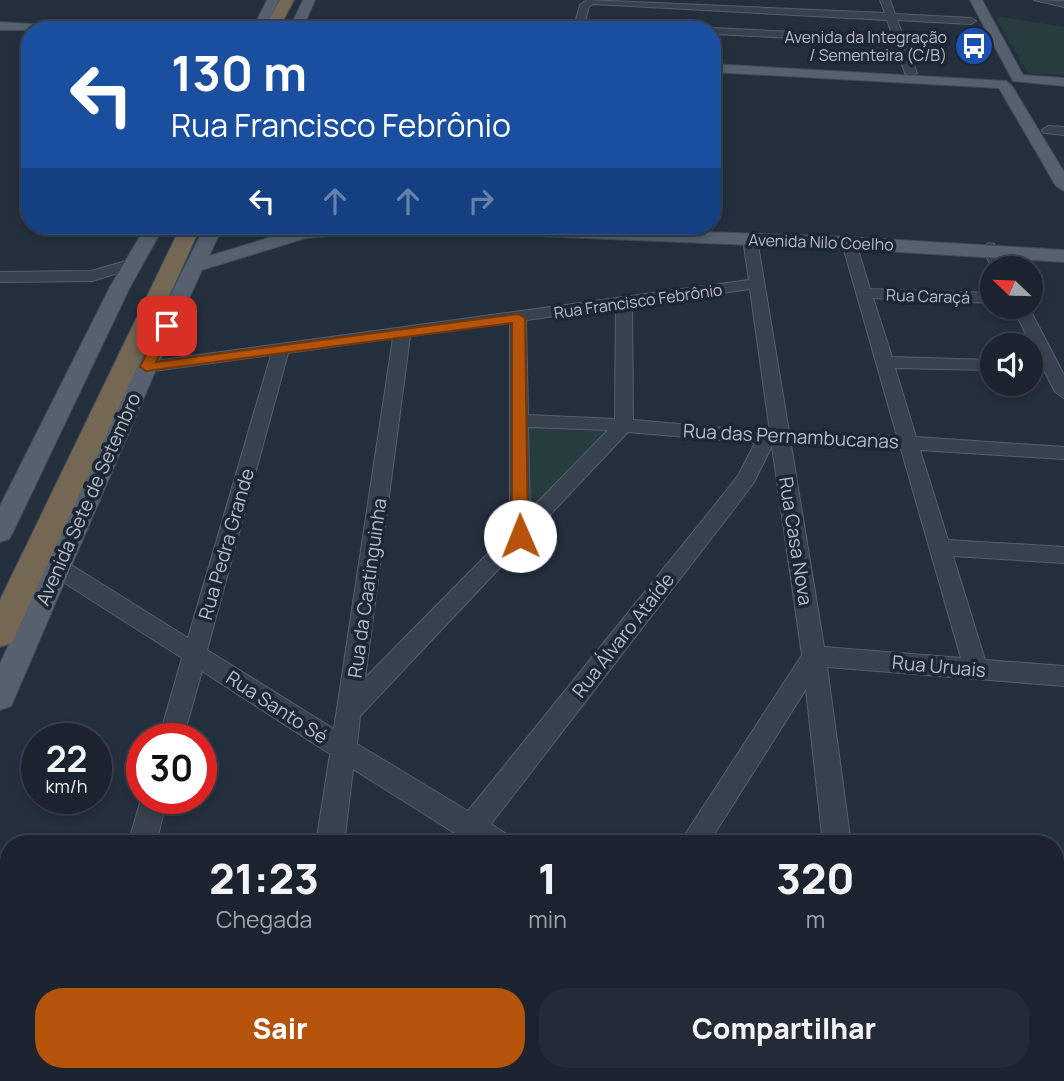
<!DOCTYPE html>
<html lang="pt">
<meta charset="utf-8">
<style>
body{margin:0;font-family:Manrope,sans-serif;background:#242b36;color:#f1f3f6;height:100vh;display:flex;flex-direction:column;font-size:26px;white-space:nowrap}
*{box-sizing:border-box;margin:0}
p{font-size:23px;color:#a0a4aa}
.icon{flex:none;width:38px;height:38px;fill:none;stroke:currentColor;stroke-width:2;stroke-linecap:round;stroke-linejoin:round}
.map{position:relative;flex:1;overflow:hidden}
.panel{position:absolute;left:0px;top:835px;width:1064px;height:247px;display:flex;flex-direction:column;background:#1b232e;border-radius:28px 28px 0 0;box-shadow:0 4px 10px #0003,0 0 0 2px #39404a}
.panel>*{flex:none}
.guide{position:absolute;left:21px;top:21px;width:700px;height:214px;border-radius:28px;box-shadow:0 4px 10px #0003,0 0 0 2px #39404a;background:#1a4fa0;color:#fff;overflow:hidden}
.needle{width:46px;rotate:293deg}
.buttons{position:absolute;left:980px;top:256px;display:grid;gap:14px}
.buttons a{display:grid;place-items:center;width:63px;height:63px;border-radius:50%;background:#1b232e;box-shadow:0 4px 10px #0003,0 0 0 2px #39404a;font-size:35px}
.speed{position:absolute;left:21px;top:723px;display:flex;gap:14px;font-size:35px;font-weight:700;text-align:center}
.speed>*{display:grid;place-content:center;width:91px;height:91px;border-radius:50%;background:#1b232e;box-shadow:0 4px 10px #0003,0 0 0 2px #39404a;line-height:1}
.speed small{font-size:18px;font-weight:400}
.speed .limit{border:10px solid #d22;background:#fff;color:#111}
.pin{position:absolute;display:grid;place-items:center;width:60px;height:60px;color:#fff;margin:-30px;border-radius:14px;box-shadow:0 4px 10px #0006}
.me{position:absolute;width:77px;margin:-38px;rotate:359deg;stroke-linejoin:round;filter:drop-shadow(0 0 5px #0008)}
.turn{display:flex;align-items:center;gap:24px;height:147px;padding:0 35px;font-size:32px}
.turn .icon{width:91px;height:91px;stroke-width:2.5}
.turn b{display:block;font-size:49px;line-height:60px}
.lanes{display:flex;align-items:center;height:66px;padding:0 35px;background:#0003;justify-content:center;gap:35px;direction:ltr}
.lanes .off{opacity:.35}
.eta{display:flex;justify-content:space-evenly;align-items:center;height:119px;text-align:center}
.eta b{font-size:42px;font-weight:800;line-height:49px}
.primary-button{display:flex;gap:14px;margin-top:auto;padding:14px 35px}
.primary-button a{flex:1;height:80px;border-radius:28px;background:#b45309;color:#fff;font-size:28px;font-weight:800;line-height:80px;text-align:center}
.primary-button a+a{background:#242b36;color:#f1f3f6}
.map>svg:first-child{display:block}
.green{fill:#263c3f}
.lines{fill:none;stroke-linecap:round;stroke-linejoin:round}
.minor-casing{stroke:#565f6c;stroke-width:2}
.major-casing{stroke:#414a57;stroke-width:2}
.highway-casing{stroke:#434c59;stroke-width:2}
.minor{fill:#38414e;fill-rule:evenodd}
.major{fill:#56606e;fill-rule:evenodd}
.highway{fill:#746855;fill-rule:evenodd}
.route{fill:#b45309;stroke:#753606;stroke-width:2}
.labels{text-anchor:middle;stroke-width:7;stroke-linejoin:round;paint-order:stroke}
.far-poi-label{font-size:16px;fill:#b4bcc9;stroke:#1d2633;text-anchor:end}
.far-street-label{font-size:16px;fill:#b4bcc9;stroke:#1d2633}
.street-label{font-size:19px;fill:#b4bcc9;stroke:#1d2633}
</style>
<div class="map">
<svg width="1064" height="1081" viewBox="0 0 1064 1081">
<rect width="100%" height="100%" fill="#242f3e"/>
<path class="green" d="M995,16l69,11v48l-36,-2z
M527,427h91l-93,99z"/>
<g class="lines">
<defs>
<path id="minor" d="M587,0l298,13 -5,-13h10l5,14 76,4 5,3 -5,3 -74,-4 20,53 -6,3 -6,-3 -10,-30 -183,-9v-4h-4l4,-2 181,9 -6,-17 -293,-16 -5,2 -6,24h-10l7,-25z
M1034,0l30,1v6z
M650,24l43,3 5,3 -52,-1 -1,-2z
M1048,126l16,1v8l-20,-2 -2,-3z
M750,235l7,4 32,193 108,4 -55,-193 7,-4 7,4 14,46 122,4v10l-119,-5 19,59 100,3v10l-97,-2 21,69 148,10v12l-144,-9 28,90 116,7v16l-111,-7 32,104 79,6v20l-237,-19 24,177h-28l-17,-155 -98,155h-29l123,-189 -30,-209 -18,36 -17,23 -246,319 17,11 3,9h-39l-119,-75 -9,75h-28l14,-90 -128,-83 -19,67h-24l23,-80 -133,-85 -3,-6 3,-6 8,-2 8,2 123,77 83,-283 -125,17 -9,-5 3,-4 609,-83 -6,-41zM750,289l20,143 -137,-12 -1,-114zM616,308l-1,111 -87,-4 -2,-95zM510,322v209l-145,147 45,-342zM393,338l-59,391 -127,-79 81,-297zM528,427l80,3 -78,80zM628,432l127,11 -16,31 -16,21 -255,316 -111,-67 3,-28zM791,445l110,4 60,209 -137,-11z
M989,243l5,1 13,24h-15l-10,-21z
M133,259l8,5 -3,3 -46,14 -92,1v-10l91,-1z
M1012,306h16l36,69v23l-9,-6z
M142,796v2h25l-11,46h-28z
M1055,1066l8,4 1,11h-92l-3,-8h86z
M61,1073h32l-2,8h-32z
M283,1073h32l-1,8h-32z
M508,1073h32v8h-32z
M841,1073h42l3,8h-42z"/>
<path id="major" d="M267,0h12l-14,30h-13z
M303,0h12l-13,30h-13z
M970,0h12l41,75 41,3v8l-51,-5z
M0,22l62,4 6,4h-68z
M712,64l294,17 6,5 52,86v19l-8,-5 -57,-98 -287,-16z
M146,226h18l-34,61 -117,245 -4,7 -9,3v-36l110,-219z
M205,226h18l-14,30 89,-27 29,-3h210l312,11 215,13v12l-215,-13 -453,-19 -90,8 -104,32 -45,97 -142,330 -4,9 -11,4v-46l135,-297z"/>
<path id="highway" d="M280,0h14l-16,30h-14z
M181,226h20l-185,408 -4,9 -12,4v-47z"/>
</defs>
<use href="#minor" class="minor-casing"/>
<use href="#major" class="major-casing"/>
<use href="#highway" class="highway-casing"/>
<use href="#minor" class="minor"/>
<use href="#major" class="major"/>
<use href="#highway" class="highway"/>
</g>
<path class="route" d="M518,314l7,4 3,218 -8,6 -8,-6v-213l-366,48 -6,-4 20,-41 7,-4 6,4 -17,36z"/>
<defs>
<symbol id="bus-disc" viewBox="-11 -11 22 22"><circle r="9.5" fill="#1a4fb4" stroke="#1d2633"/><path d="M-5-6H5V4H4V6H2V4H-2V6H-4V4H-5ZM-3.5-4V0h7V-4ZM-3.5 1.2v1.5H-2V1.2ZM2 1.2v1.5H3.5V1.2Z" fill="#fff"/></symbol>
</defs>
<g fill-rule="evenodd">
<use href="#bus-disc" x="952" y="24" width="44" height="44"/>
</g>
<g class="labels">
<g class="far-poi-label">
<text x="947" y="43">Avenida da Integração<tspan x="947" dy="18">/ Sementeira (C/B)</tspan></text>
</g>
<g class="far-street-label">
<text transform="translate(821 242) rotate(2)" y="6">Avenida Nilo Coelho</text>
<text transform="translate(928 296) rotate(2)" y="6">Rua Caraçá</text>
<text transform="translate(638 301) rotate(-8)" y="6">Rua Francisco Febrônio</text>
</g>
<g class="street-label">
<text transform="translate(791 436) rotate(3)" y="7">Rua das Pernambucanas</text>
<text transform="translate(88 499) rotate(-66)" y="7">Avenida Sete de Setembro</text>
<text transform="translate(796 541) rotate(81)" y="7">Rua Casa Nova</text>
<text transform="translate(226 544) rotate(-74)" y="7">Rua Pedra Grande</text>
<text transform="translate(367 588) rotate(-82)" y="7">Rua da Caatinguinha</text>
<text transform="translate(623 635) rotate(-52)" y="7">Rua Álvaro Ataíde</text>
<text transform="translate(939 666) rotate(5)" y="7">Rua Uruais</text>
<text transform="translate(277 707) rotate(33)" y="7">Rua Santo Sé</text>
</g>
</g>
</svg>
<div class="buttons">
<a><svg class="needle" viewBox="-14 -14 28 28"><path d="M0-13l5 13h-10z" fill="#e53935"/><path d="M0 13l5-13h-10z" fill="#a0a4aa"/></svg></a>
<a><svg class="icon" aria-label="sound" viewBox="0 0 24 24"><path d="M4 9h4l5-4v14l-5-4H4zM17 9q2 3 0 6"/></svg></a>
</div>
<div class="speed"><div>22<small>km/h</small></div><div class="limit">30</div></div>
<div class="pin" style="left:167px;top:326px;background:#d93025"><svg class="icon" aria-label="arrive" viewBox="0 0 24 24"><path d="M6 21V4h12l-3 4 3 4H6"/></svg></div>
<svg class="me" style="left:520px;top:536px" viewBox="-20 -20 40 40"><circle r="19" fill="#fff"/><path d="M0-13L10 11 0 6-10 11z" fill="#b45309"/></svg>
<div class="guide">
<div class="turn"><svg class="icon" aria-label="left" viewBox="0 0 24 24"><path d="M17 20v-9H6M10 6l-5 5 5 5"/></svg><div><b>130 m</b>Rua Francisco Febrônio</div></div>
<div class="lanes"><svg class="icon" aria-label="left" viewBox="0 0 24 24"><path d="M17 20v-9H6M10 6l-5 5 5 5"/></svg><svg class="icon off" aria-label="ahead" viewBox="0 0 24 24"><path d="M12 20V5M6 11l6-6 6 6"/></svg><svg class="icon off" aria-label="ahead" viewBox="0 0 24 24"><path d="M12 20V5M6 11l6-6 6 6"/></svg><svg class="icon off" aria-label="right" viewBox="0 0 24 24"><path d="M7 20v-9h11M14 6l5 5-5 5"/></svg></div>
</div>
<section class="panel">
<div class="eta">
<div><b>21:23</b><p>Chegada</p></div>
<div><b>1</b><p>min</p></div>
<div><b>320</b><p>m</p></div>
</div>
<div class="primary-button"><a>Sair</a><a>Compartilhar</a></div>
</section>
</div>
